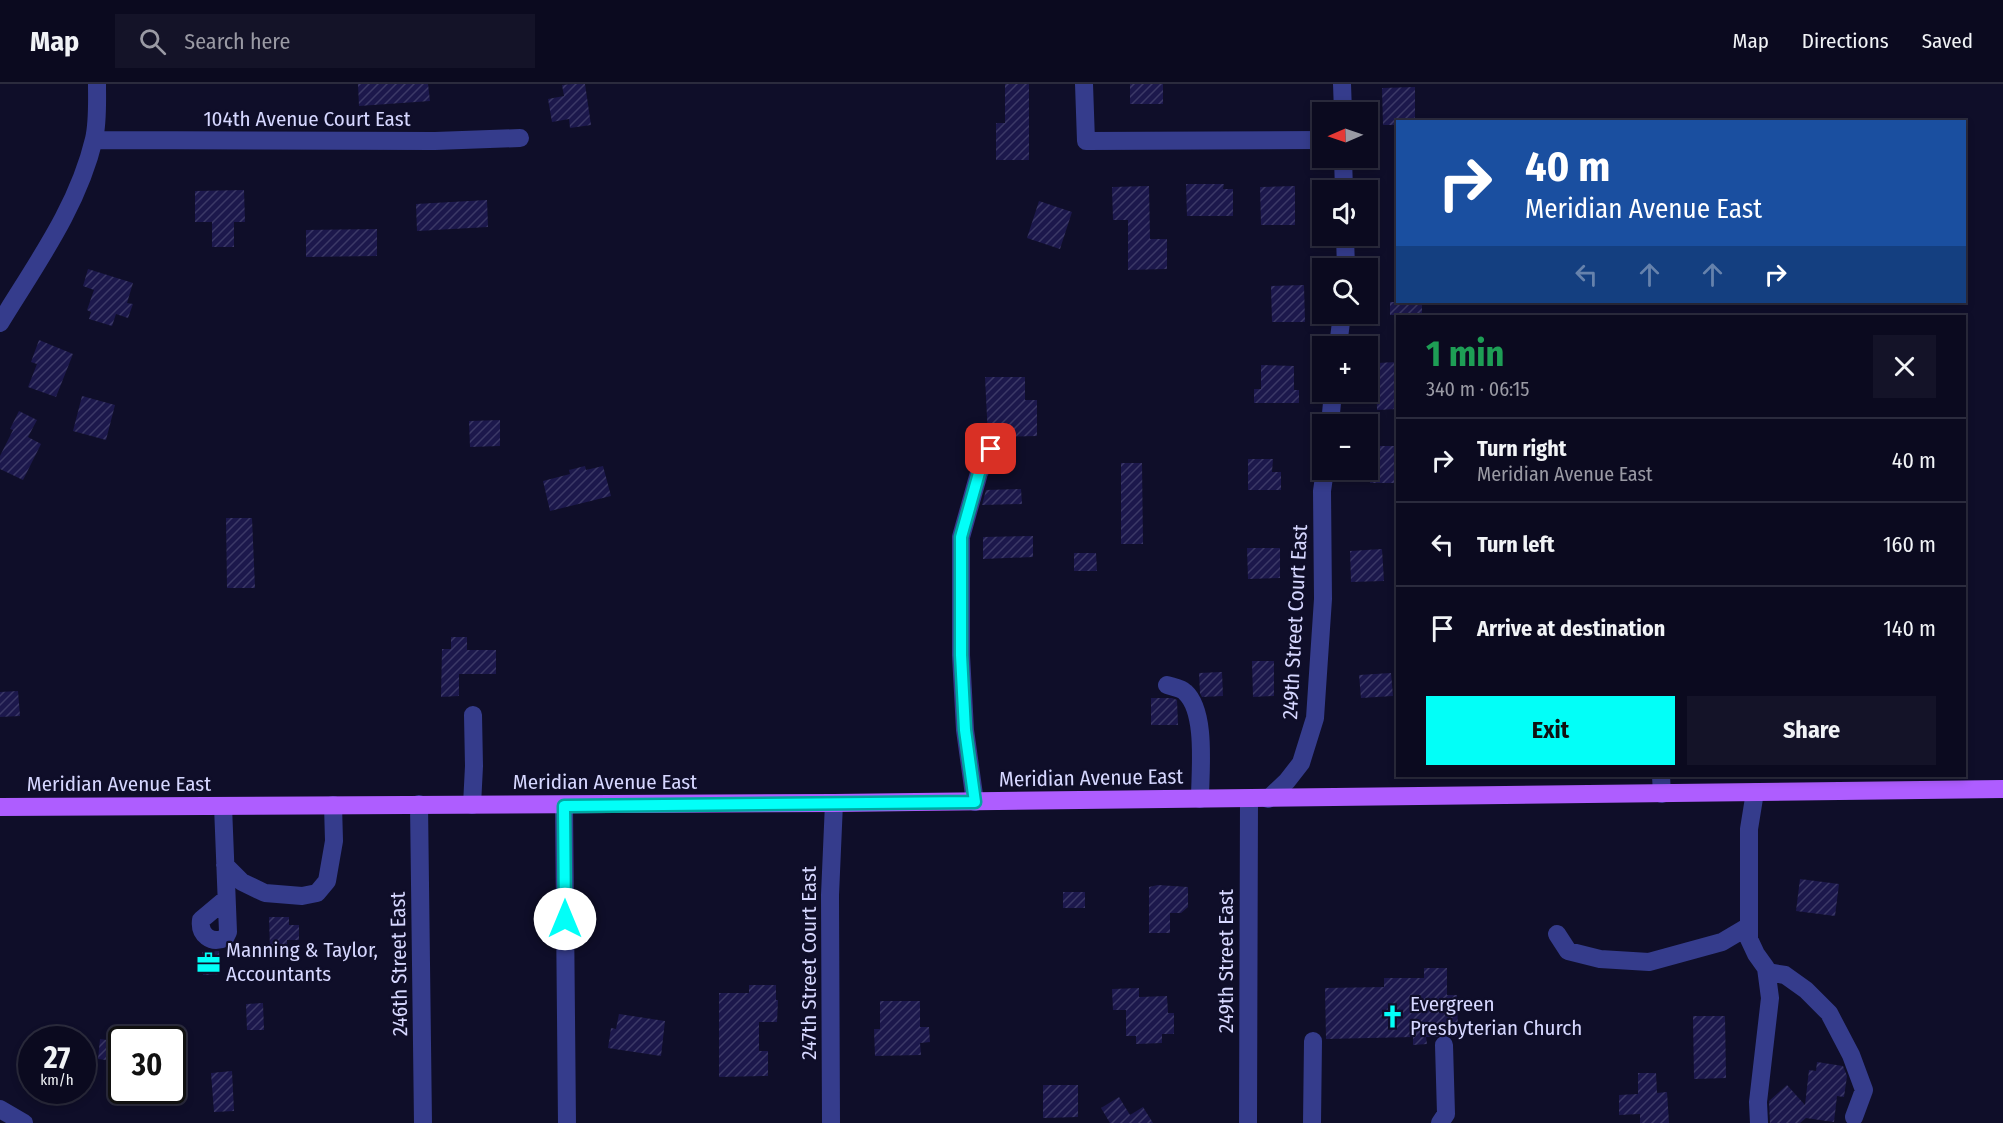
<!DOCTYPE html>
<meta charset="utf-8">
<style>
body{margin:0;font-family:"Fira Sans Condensed",sans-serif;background:#141328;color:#f1f3f6;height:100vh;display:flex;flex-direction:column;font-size:22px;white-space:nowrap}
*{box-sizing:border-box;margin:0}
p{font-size:20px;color:#9a9aa4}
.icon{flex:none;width:33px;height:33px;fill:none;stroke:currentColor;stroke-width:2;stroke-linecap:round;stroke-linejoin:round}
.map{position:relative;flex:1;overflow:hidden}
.sheet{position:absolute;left:1396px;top:231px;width:570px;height:462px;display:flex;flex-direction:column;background:#0b0a1f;border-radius:0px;box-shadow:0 3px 9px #0003,0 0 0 2px #2b2b3d}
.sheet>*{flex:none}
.banner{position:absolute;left:1396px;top:36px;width:570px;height:183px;border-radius:0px;box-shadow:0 3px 9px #0003,0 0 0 2px #2b2b3d;background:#1a4fa0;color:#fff;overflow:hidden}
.needle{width:39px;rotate:268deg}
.fabs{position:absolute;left:1312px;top:18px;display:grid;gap:12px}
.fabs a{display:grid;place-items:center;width:66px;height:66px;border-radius:0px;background:#0b0a1f;box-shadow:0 3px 9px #0003,0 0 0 2px #2b2b3d;font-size:30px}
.speed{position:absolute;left:18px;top:942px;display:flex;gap:12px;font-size:30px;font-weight:700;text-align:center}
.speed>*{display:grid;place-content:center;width:78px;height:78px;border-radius:50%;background:#0b0a1f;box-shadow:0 3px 9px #0003,0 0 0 2px #2b2b3d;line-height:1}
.speed small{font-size:15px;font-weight:400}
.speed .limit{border:3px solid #111;border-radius:9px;background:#fff;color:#111}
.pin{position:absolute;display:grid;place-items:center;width:51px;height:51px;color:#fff;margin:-26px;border-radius:12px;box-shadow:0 3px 9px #0006}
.me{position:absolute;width:66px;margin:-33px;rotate:0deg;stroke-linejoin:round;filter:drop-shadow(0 0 4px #0008)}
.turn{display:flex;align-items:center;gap:21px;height:126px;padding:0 30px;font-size:27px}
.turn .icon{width:78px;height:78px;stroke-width:2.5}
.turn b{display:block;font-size:42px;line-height:51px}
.lanes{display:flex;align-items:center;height:57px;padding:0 30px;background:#0003;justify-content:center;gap:30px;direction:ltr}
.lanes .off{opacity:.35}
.round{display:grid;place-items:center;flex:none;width:63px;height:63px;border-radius:0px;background:#141328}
.overview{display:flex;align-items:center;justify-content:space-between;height:102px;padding:0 30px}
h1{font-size:36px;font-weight:700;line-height:45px;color:#1e9e55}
.primary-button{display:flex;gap:12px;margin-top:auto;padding:12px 30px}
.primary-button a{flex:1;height:69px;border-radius:0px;background:#02fff8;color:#111;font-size:24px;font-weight:700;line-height:69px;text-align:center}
.primary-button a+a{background:#141328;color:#f1f3f6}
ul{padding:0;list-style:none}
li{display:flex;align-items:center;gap:18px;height:84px;padding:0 30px;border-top:2px solid #2b2b3d}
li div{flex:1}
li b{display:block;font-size:22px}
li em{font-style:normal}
header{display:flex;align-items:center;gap:36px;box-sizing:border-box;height:84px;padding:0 30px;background:#0b0a1f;border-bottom:2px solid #2b2b3d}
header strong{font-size:28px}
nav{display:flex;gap:33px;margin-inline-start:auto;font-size:21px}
.search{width:420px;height:54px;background:#141328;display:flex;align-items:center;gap:15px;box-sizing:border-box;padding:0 21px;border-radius:0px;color:#9a9aa4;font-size:22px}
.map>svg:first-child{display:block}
.building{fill:url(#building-hatch)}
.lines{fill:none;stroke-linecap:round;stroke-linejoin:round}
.minor{stroke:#353c8c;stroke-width:18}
.major{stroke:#ae5dff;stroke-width:18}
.route-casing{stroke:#01a6a1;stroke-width:15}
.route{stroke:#02fff8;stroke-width:10}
.labels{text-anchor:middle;stroke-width:4.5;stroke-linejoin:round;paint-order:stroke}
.street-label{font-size:21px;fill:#d6d7ff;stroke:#0f0e29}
.poi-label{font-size:21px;fill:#d6d7ff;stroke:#0f0e29;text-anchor:start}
</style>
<header>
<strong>Map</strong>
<div class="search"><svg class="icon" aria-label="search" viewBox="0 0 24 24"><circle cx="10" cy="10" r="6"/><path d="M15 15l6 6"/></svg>Search here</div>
<nav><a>Map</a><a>Directions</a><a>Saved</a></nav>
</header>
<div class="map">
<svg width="2003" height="1039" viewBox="0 0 2003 1039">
<defs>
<pattern id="building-hatch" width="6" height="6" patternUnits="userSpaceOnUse" patternTransform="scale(1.5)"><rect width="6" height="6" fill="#1c184c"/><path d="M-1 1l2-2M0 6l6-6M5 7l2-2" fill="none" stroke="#3c3967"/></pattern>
</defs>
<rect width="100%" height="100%" fill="#0f0e29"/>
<path class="building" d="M358,0h70l2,17 -71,5z
M572,0h13l6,41 -21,3 -1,-9 -17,3 -4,-23 16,-3 -2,-11z
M1005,0h24v76h-33v-37h9z
M1130,0h33v20h-33z
M1415,3v35h-17v3h-15l-1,-37z
M1186,100h38l-1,5h10v27h-46z
M1149,102l1,53h17v30l-39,1v-50h-15l-1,-33z
M1295,102v39h-34l-1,-38z
M244,106l1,32h-11v25h-22v-25h-17v-31z
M487,116l1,27 -71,4 -1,-27z
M1039,117l33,11 -12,37 -33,-11z
M377,145v27l-71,1v-27z
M88,185l45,14 -6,20 6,1 -5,14 -12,-4 -4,12 -23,-7 2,-7 -4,-2 7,-20 -11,-4z
M1304,201l1,37h-33l-1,-36z
M1390,218h32v13h-32z
M39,256l34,14 -17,43 -28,-10 9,-23 -6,-2z
M1398,278v47l-21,1 -1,-47z
M1261,281l33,1v24h5v13h-45v-14h7z
M985,293h40v23h12v36l-49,1z
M82,312l33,9 -9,35 -33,-9z
M19,327l18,9 -9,17 13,7 -18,36 -23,-11v-13l13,-26 -3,-1z
M500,336v26l-30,1 -1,-26z
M1370,362h28v37h-28z
M1248,375h25l-1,13h9v18h-33z
M1121,379h21l1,81h-22z
M585,382l1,4 17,-4 8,30 -61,15 -7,-30 27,-7 -1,-4z
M1021,405l1,15 -40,1 4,-15z
M226,434h26l3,70h-28z
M1033,452v21l-50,2v-22z
M1247,464h33v30l-32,1z
M1382,465l2,32 -33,1 -1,-31z
M1074,469h22l1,18h-23z
M451,553h16v13h29v24h-37v22l-18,1 1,-48h9z
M1252,577h22v35l-21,1z
M1222,588l1,24 -21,1 -2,-4 -1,-20z
M1391,589l2,23 -32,2 -2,-23z
M18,607l2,25 -20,1v-25z
M1151,614h21l5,2 1,25h-27z
M1800,795l39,5 -4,32 -39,-5z
M1158,801l30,2v20l-7,6h-11v20h-21v-46z
M1063,808h22v16h-22z
M269,833h20v8h10v15h-12v10h-17z
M219,867l1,23 -17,1 -1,-23z
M1424,884h23v27h10l1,42 -15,-3 -6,3h-11l1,7 -14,1v-8l-87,2 -1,-51 59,-1v-9h40z
M749,901h27v15h2l-1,22h-18v29h9v25l-49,1v-84h30z
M1139,904v9l28,-1 1,17h6v21h-12v9l-26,1v-8h-10v-26h-13l-1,-21z
M880,917h40v26h9l1,15 -10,1 1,12 -46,1 -1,-27h6z
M263,919l1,27h-17l-1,-26z
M619,930l46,7 -4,35 -53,-8 3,-20 5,1z
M1693,932h32l1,62 -32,1z
M100,955l15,2v6h7v15l-24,-3z
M1817,978l26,4 4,10 -3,21 -7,-1 -3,26 -28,-4 -6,5h-30l-1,-22 18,-16 18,20 4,-35 7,1z
M232,987l2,40 -20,1 -3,-39z
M1638,989h18l1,20 10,-1 2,31h-29v-9l-21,1v-20l19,-1z
M1043,1001h35v32l-35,1z
M1119,1013l11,18 13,-8 10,16h-43l-9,-15z"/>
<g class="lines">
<path class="minor" d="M1084,0l2,57 237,-1
M1342,0l1,28
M94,56l341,1 85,-3
M1343,74l1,32
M1345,152l1,32
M0,239c36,-59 78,-116 94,-184 4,-17 3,-37 3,-55
M1338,262l4,-32
M1330,340l3,-32
M1167,601c6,2 14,3 18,7 22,20 15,79 15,107
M1661,692l1,18
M1755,708l-6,37v110l7,15 10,14 4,30 -12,104 1,21
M1268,715l19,-18 14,-18 14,-45 8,-119 -1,-108 3,-21
M975,718l-10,-72 -4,-75v-118l18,-64 12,-24
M419,720l4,319
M472,721l2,-39 -1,-51
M223,722l5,126 -3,6c-14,6 -26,-3 -24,-18l25,-21
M564,722l3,317
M225,781l17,17 23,11 37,3 15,-3 10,-12 7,-40 -1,-36
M1557,850l11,17 32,8 49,3 73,-20 27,-16
M1767,888l18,3 21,15 23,23 22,42 13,35 -10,27
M0,1025l24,14
M831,1039l-1,-228 4,-92
M1248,1039l1,-324
M1312,1039l1,-82
M1440,1039l6,-9 -2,-69"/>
<path class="major" d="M0,723l834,-4 1169,-14"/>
</g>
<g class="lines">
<defs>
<path id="route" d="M565,835l-1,-113 411,-4 -10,-72 -4,-75v-118l18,-64 12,-24"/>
</defs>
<use href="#route" class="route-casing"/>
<use href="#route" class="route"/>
</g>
<defs>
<symbol id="office-bare" viewBox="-9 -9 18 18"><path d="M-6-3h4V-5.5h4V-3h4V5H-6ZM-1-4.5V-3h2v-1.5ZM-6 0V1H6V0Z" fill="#02fff8" stroke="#0f0e29" stroke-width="2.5" paint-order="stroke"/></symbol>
<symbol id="church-bare" viewBox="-9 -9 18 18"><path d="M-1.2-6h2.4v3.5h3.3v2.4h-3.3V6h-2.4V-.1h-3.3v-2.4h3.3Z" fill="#02fff8" stroke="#0f0e29" stroke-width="2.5" paint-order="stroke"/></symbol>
</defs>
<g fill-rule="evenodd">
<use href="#office-bare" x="192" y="862" width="33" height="33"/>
<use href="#church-bare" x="1376" y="916" width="33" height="33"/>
</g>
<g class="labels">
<g class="street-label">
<text x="307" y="42">104th Avenue Court East</text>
<text transform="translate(1295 538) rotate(-87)" y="7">249th Street Court East</text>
<text transform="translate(1091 694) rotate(-1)" y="7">Meridian Avenue East</text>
<text x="605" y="705">Meridian Avenue East</text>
<text x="119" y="707">Meridian Avenue East</text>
<text transform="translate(1226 877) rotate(-90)" y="7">249th Street East</text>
<text transform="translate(809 879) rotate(-90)" y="7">247th Street Court East</text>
<text transform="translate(399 880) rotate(-91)" y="7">246th Street East</text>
</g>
<g class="poi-label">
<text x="226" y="873">Manning &amp; Taylor,<tspan x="226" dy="24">Accountants</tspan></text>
<text x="1410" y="927">Evergreen<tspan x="1410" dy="24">Presbyterian Church</tspan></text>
</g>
</g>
</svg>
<div class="fabs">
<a><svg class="needle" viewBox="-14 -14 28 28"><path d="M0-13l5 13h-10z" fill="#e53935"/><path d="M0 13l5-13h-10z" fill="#9a9aa4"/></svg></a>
<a><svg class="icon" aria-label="sound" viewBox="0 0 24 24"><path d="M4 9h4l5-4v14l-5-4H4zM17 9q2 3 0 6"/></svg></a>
<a><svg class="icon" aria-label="search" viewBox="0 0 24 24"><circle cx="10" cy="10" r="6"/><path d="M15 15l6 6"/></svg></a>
<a>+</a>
<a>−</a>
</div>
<div class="speed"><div>27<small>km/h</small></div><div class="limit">30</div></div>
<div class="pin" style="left:991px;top:365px;background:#d93025"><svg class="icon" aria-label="arrive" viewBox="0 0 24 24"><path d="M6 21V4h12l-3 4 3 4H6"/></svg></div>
<svg class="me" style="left:565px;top:835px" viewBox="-20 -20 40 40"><circle r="19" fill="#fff"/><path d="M0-13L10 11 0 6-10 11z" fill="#02fff8"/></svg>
<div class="banner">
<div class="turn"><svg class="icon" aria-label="right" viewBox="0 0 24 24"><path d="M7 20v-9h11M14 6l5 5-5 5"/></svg><div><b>40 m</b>Meridian Avenue East</div></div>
<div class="lanes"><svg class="icon off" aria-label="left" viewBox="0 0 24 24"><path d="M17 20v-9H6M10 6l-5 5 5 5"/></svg><svg class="icon off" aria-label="ahead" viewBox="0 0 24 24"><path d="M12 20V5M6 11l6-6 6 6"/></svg><svg class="icon off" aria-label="ahead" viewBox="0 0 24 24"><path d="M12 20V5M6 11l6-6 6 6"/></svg><svg class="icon" aria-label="right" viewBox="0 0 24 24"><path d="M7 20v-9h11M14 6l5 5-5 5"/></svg></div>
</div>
<section class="sheet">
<div class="overview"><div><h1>1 min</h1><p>340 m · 06:15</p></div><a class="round"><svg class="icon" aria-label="close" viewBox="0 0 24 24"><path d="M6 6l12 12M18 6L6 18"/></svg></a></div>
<ul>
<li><svg class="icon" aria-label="right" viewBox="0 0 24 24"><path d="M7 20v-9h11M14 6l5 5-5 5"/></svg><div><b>Turn right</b><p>Meridian Avenue East</p></div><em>40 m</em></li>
<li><svg class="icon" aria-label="left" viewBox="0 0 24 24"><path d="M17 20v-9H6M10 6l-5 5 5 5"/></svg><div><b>Turn left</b></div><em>160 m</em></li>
<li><svg class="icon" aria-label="arrive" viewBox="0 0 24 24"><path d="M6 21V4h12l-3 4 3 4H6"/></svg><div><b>Arrive at destination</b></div><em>140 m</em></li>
</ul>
<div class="primary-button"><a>Exit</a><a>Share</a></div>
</section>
</div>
